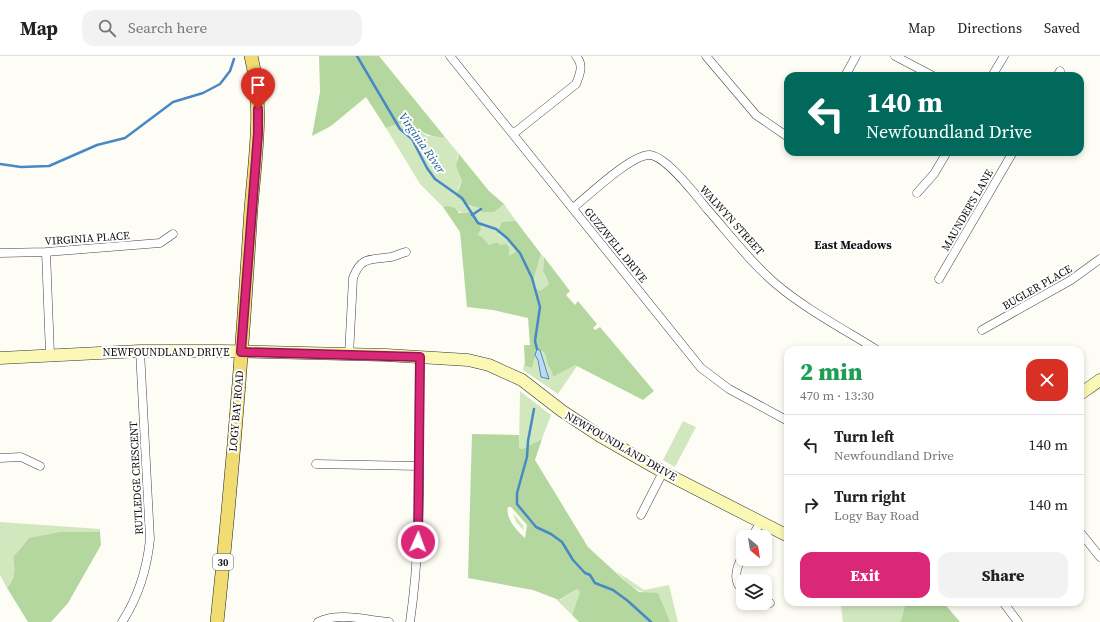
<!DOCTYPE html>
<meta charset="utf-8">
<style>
body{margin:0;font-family:"Source Serif 4",serif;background:#f2f2f2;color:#222;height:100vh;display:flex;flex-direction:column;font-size:15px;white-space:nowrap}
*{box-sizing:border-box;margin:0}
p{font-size:13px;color:#767676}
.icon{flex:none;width:22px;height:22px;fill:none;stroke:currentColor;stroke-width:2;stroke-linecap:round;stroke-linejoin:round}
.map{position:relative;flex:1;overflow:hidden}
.panel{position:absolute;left:784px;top:290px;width:300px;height:260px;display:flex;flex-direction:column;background:#fff;border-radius:12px;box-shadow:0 2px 6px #0003}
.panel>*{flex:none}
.guide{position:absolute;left:784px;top:16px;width:300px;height:84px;border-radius:12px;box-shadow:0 2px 6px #0003;background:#00695c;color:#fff;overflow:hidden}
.needle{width:26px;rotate:150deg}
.tools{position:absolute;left:736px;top:474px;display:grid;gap:8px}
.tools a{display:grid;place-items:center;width:36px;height:36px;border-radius:8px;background:#fff;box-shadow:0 2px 6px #0003;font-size:20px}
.pin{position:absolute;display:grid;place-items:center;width:34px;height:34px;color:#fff;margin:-41px -17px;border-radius:50% 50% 50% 0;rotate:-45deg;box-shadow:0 0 4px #0007}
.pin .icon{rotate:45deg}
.me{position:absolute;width:44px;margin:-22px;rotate:2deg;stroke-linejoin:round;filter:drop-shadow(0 0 3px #0008)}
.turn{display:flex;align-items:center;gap:14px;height:84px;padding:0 16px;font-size:18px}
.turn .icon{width:52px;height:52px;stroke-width:2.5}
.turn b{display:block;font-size:28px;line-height:34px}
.round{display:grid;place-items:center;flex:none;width:42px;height:42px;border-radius:12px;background:#f2f2f2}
.summary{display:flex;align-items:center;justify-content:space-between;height:68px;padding:0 16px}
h1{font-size:24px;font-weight:800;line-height:30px;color:#1e9e55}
.cta{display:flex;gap:8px;margin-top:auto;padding:8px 16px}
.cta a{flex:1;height:46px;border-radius:12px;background:#db2777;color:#fff;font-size:16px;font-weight:800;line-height:46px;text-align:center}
.cta a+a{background:#f2f2f2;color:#222}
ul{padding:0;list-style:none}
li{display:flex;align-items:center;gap:12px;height:60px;padding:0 16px;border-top:1px solid #e0e0e0}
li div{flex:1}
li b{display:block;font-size:15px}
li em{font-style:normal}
header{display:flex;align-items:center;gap:24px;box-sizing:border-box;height:56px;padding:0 20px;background:#fff;border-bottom:1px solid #e0e0e0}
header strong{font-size:19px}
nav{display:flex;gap:22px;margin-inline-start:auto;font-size:14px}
.search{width:280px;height:36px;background:#f2f2f2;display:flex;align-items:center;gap:10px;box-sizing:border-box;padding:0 14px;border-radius:12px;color:#767676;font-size:15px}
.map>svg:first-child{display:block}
.green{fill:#d1e8bf}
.forest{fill:#b4d79f;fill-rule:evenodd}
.water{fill:#bcdaf3;stroke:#4889c5}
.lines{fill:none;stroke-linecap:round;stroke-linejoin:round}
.stream{stroke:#4889c5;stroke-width:2.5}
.street-casing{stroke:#434343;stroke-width:9}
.secondary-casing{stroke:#323232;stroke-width:13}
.primary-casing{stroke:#212121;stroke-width:14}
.street{stroke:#fff;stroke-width:8}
.secondary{stroke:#faf8b4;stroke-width:12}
.primary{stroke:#f0dc73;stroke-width:13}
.route-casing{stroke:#8e194d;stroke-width:10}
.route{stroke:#db2777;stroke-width:7}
.labels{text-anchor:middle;stroke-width:4;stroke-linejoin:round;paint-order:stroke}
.shield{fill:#fff;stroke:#585858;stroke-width:1}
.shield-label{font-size:10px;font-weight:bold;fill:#101010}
.street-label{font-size:11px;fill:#101010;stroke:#fff}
.water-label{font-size:12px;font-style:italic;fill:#205b9c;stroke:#fff}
.neighbourhood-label{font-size:12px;font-weight:bold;fill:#101010;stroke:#fff}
</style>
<header>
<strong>Map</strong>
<div class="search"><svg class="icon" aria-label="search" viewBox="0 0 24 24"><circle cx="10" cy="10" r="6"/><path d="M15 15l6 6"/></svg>Search here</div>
<nav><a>Map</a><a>Directions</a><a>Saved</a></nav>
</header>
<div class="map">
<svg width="1100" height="566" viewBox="0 0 1100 566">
<rect width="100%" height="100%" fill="#fefdf5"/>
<path class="green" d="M391,69h19l18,11 17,1 14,17 -2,4 5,23 -4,7 4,14 10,5 8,1 2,2h13l9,-6 12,17 -14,2 -4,11 9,6 9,12 -7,4 -12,-14 -8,3 -12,-10c4,-11 1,-14 -5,-23 -16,3 -17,-6 -29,-5l-23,-23 -34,-56z
M541,198l3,3 -1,15 6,12 -9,7 -8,-6z
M540,294l8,7v7l4,8 23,-7 2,1 -19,28 -35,-24 1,-7 1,3 7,2 3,-13 3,5 3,17 7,-5 -6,-13z
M520,335l31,24 -9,24 -20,10 -3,-1z
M683,365l13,6 -21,40 -12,-7z
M513,457l10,12 1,6 -8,-9z
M0,466l100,7v3c-24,2 -54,-3 -75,11 -4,3 -8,10 -12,14 2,13 3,21 -6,31l-7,-13z
M616,515l28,19 25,-5 9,37h-8l-20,-28c-15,-3 -24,-12 -34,-23z
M577,533l3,3 -8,23 -17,-17 5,2z
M885,546h22c-5,8 -3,14 -7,20h-57l-2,-16 40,-2z"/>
<path class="forest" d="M319,0h60l66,81c-23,3 -34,-21 -59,-9l-20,-31 -35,29 -19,10 8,-44z
M459,98l30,37 15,13 -10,8h-12l-2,-4c-9,-1 -17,-5 -24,-12l6,-15 -6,-15z
M448,150l7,2 4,5 13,-1 7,10 4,1 -3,4 1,3 -4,5 5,2 7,8 8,-3 3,3 6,-1 3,3v9l7,-4 -9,-12 -10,-8 5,-10 14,-1 25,33 -9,31 8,6 9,-7 -6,-13 1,-14 26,34 -4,4 9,10 3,-4 19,23 -4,4 2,2 5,-3 54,64 -11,9 -68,-35 -22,12c0,-5 -3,-8 -5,-12 -2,-8 -1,-13 -11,-16l-5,19 -7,-2 -1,-21h6l-2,-27 -35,-8 -26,-3 -7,-75 -17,-25z
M472,378l47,1v13l3,1 20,-10 -7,21 53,87 36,33 15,12 19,1 12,29h-91l-7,-7 8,-23 -3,-3 -18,11 -26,-10 -65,-12zM508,451h3l16,18 -2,13c-8,-7 -20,-20 -17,-31z
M60,476h40l1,13 -33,58 -17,19h-23l-21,-34c9,-10 8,-18 6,-31l16,-19z
M907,546h36l17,20h-60c4,-6 2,-12 7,-20z"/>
<path class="water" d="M537,293l3,1 9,29 -8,-2 -3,-17 -3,-5z"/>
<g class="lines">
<path class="stream" d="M357,0l43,73 12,10 15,29 8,11 27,19 16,25 18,6 11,9 13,15 12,25 8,29 -5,34 2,8
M0,108l21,3 28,-1 48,-21 28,-7 48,-36 30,-9 17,-9 10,-13 4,-12
M472,159l9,-6
M534,353l-6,32 -1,16 -10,36v11l19,23 15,7 11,8 11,18 12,13 5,2 5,8 18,7 15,11 23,21"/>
<defs>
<path id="street" d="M450,0l251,312 28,21 59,32
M706,0l50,59 32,22
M895,0l38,20
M845,20l11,-20
M992,20l12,-20
M1057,20l3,-5
M513,78l63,-50c4,-10 8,-19 0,-28
M917,137l17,-19 13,-22
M573,152c15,-12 58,-53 76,-53 17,0 48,42 59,55 22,25 43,53 68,74 28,24 69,46 101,66
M46,196l4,102
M0,197l46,-1 114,-9 13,-9
M939,223l74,-127
M982,274l89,-50 29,-21
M349,299l4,-77c8,-22 17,-18 38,-21 5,-1 10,-4 15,-5
M0,402l21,-1 19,9
M316,408l103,2
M641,459l22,-43
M1080,476l20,25
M752,481l8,-14
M743,499c-6,11 -12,26 0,35
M765,545l5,2
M1003,546l15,20
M122,566c17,-26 25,-53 28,-83l-10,-188
M318,566c21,-10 48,-2 71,0
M410,566c13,-88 8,-176 10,-265"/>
<path id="secondary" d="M0,302l140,-7h83l163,4 82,5 21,5 33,15 40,31 38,25 63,36 125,64
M1080,338l20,-14"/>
<path id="primary" d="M217,566c14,-132 25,-265 33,-398 3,-56 15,-112 1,-168"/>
</defs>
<use href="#street" class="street-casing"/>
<use href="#secondary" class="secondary-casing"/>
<use href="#primary" class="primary-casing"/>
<use href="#street" class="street"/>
<use href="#secondary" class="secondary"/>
<use href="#primary" class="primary"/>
</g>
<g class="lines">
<defs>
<path id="route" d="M258,53v24l-17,219 179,5 -2,185"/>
</defs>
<use href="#route" class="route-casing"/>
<use href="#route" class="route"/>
</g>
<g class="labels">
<rect class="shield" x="213" y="498" width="20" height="16" rx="3"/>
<g class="shield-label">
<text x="223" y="510">30</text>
</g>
<g class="street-label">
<text transform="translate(967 154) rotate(-60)" y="4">MAUNDER'S LANE</text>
<text transform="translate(732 164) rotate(48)" y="4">WALWYN STREET</text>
<text transform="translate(87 182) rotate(-4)" y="4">VIRGINIA PLACE</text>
<text transform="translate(616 189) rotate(51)" y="4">GUZZWELL DRIVE</text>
<text transform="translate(1037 231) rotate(-30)" y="4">BUGLER PLACE</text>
<text x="166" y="300">NEWFOUNDLAND DRIVE</text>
<text transform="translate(236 355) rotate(-85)" y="4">LOGY BAY ROAD</text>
<text transform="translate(621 390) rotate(30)" y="4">NEWFOUNDLAND DRIVE</text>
<text transform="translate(136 422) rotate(-93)" y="4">RUTLEDGE CRESCENT</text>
</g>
<g class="water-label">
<text transform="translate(422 87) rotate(55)" y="4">Virginia River</text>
</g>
<g class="neighbourhood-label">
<text x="853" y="193">East Meadows</text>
</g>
</g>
</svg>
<div class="tools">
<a><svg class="needle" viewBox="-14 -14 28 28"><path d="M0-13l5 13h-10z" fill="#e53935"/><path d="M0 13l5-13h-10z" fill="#767676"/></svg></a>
<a><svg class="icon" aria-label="layers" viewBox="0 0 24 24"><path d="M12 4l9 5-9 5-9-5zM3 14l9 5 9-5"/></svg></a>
</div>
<div class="pin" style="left:258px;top:53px;background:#d93025"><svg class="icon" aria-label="arrive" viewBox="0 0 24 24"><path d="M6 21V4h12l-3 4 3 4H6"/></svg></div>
<svg class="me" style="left:418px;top:486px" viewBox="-20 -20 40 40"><circle r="17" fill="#db2777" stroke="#fff" stroke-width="3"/><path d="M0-11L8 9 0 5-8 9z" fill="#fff"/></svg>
<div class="guide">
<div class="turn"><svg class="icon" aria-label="left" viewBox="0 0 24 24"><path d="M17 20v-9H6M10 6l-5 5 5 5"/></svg><div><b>140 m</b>Newfoundland Drive</div></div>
</div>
<section class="panel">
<div class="summary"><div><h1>2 min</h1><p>470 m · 13:30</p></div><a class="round" style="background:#d93025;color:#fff"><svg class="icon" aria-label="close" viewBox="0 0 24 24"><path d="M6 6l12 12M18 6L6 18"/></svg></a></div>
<ul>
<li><svg class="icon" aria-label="left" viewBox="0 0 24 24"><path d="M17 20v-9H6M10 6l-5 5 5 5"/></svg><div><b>Turn left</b><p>Newfoundland Drive</p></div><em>140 m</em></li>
<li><svg class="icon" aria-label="right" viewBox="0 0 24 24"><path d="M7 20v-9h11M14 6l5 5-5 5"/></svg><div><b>Turn right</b><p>Logy Bay Road</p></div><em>140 m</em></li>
</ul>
<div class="cta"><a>Exit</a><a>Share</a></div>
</section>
</div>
